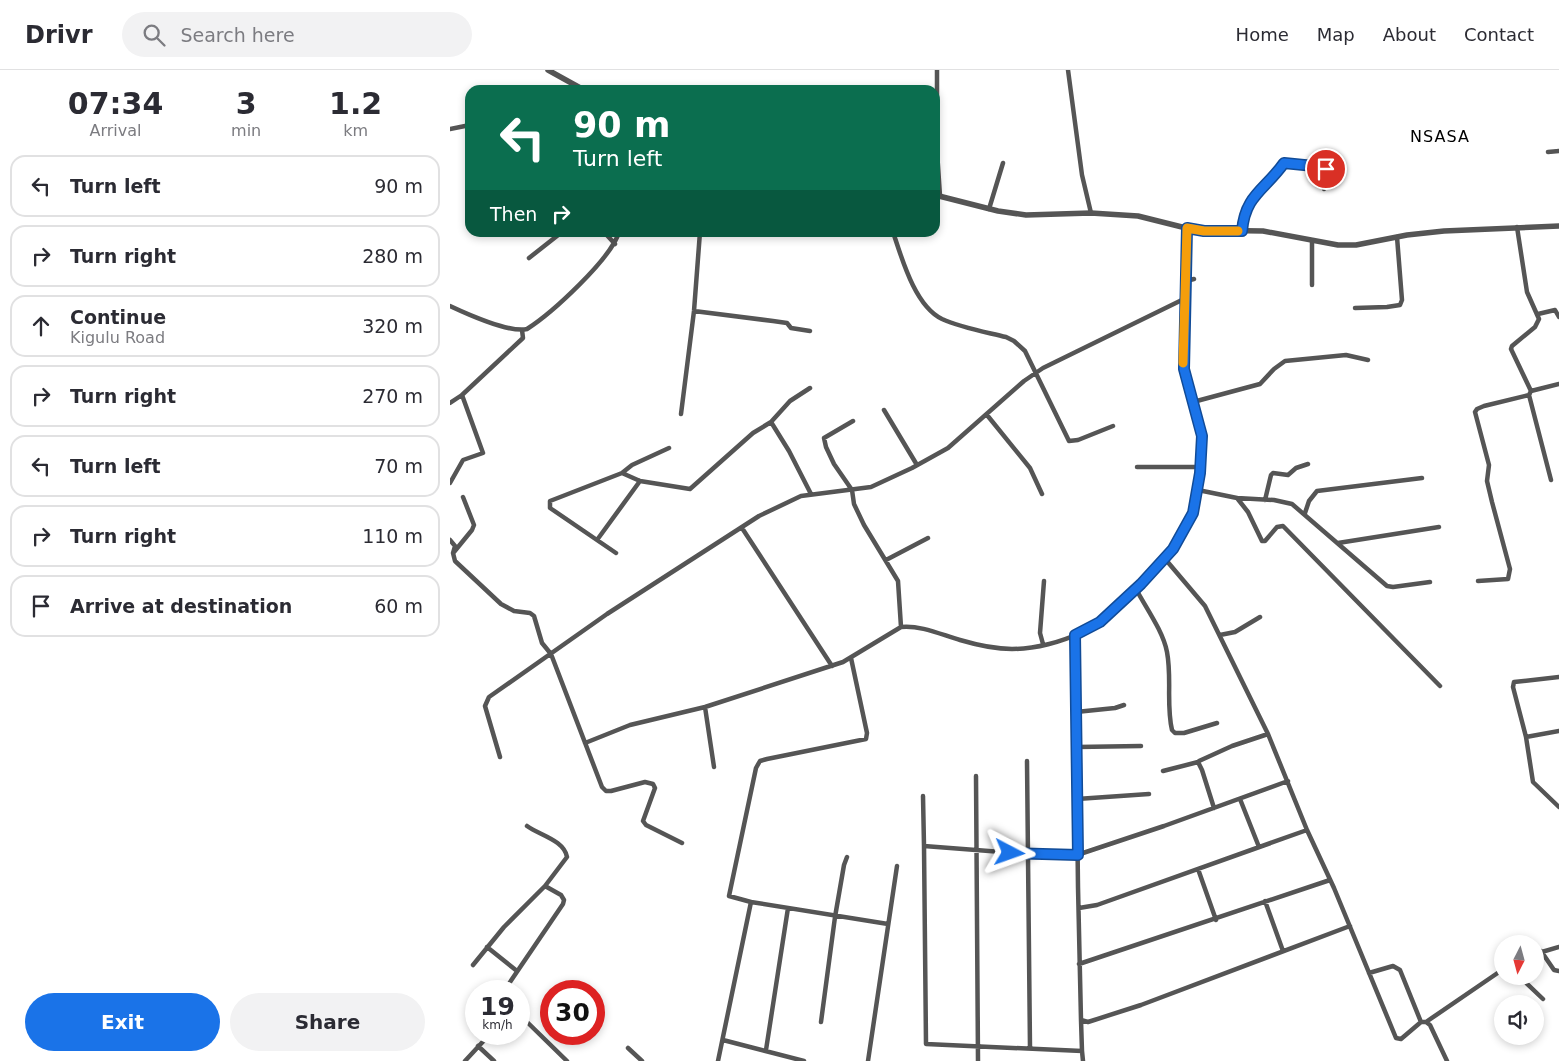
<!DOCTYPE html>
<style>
body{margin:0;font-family:"DejaVu Sans",sans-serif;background:#f2f2f3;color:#2b2b33;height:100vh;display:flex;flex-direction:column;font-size:19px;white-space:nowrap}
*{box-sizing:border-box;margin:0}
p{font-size:16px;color:#7c7c81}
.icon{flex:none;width:28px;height:28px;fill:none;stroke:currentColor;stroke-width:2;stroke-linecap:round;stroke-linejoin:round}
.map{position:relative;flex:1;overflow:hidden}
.panel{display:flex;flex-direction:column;background:#fff;width:450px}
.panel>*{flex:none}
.banner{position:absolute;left:15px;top:15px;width:475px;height:152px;border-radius:15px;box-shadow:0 2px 8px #0003;background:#0b6e4f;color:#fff;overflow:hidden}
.needle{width:32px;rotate:186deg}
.fabs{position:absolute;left:1044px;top:865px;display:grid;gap:10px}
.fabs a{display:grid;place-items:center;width:50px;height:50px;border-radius:50%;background:#fff;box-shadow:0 2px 8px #0003;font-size:25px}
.speed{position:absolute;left:15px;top:910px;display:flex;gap:10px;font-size:25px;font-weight:700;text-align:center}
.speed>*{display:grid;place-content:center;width:65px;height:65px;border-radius:50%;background:#fff;box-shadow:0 2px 8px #0003;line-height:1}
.speed small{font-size:12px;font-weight:400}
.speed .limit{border:8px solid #d22;background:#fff;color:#111}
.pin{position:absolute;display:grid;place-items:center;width:42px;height:42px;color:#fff;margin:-21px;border:2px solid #fff;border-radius:50%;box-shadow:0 1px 5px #0007}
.me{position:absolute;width:55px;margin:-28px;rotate:94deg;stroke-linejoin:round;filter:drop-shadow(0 0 4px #0008)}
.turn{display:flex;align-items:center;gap:18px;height:105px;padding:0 25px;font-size:22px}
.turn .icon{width:65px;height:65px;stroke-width:2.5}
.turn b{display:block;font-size:35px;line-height:42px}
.then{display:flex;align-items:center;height:48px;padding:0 25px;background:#0003;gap:10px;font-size:19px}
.eta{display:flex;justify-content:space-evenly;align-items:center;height:85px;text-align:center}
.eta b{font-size:30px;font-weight:600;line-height:35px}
.primary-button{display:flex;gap:10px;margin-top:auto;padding:10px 25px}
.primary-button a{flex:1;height:58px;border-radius:30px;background:#1a73e8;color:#fff;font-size:20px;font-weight:600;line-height:58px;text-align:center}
.primary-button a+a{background:#f2f2f3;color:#2b2b33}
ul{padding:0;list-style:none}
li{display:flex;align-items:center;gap:15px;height:62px;margin:0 10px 8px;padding:0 15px;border:2px solid #e1e1e2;border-radius:15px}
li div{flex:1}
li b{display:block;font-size:19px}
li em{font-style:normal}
header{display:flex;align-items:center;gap:30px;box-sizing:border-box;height:70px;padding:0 25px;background:#fff;border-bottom:1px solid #e1e1e2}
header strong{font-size:24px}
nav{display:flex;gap:28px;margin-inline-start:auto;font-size:18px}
.search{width:350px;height:45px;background:#f2f2f3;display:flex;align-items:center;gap:12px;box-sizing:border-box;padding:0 18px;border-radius:28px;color:#7c7c81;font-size:19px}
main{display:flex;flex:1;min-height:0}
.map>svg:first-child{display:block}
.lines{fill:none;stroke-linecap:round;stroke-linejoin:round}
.minor{stroke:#555;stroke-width:4.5}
.tertiary{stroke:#555;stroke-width:5.5}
.route-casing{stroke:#114b97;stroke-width:12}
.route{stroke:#1a73e8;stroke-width:9}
.slow{stroke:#f59e0b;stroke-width:9}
.labels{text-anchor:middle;stroke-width:4;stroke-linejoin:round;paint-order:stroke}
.quarter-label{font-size:16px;letter-spacing:1px;fill:#000;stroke:#fff}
</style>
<header>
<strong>Drivr</strong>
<div class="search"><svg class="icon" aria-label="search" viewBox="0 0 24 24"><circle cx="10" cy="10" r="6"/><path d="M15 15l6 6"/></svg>Search here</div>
<nav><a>Home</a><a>Map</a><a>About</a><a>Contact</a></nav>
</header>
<main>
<section class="panel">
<div class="eta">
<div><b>07:34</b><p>Arrival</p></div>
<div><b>3</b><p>min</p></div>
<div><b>1.2</b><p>km</p></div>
</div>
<ul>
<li><svg class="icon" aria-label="left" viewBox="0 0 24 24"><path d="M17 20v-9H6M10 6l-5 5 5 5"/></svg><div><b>Turn left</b></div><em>90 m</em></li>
<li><svg class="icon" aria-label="right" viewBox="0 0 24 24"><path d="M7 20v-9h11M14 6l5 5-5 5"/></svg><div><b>Turn right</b></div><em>280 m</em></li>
<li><svg class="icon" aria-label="ahead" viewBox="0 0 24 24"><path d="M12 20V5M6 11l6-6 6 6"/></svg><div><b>Continue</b><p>Kigulu Road</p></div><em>320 m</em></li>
<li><svg class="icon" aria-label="right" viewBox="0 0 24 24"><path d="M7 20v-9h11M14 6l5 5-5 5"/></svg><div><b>Turn right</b></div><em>270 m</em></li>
<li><svg class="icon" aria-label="left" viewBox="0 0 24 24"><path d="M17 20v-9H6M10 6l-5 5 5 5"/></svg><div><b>Turn left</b></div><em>70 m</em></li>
<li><svg class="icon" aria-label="right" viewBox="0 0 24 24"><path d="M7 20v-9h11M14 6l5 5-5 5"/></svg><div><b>Turn right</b></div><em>110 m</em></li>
<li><svg class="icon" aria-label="arrive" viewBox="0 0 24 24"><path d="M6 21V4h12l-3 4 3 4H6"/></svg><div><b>Arrive at destination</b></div><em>60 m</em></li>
</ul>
<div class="primary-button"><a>Exit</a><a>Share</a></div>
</section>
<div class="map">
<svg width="1109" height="991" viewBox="0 0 1109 991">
<rect width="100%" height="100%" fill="#fff"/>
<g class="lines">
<path class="minor" d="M487,0v81l3,45
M618,0l14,105 9,38
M0,59l20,-4
M1098,82l11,-1
M539,139l14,-46
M1067,157l10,65 12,27 -4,8 -23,19 -1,3 20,42
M792,161c3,-36 23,-41 42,-68l40,4 3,2 -3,20
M154,162l11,12
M443,162c9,27 22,74 49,87 20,9 44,13 64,18l8,4 11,10 44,90 9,-1 35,-14
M79,188l33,-26
M736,211l8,-2
M862,215v-44
M0,236c17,8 60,27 77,23 25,-16 84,-70 92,-97
M905,238l32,-1 13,-2 2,-5 -5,-63
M244,241l79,10 14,2 4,5 19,3
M1088,244l17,-4 4,7
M12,325l61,-57 -1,-8
M743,332l67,-18 14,-15 11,-8 61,-6 22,5
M0,333l12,-8 21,58 -20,7 -13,23
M434,340l33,55
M231,344l13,-103 6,-79
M537,345l43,53 12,26
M403,351l-29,17 2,9 8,17 18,26 2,14 10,21 34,56 3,46
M321,352l18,29 22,43
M687,397h63
M172,403l18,8 50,8 63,-56 18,-11 19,-21 20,-13
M1101,410l-22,-85 2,-4 28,-7
M748,420l39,8 11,14 14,29h3l12,-14 6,-1 157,160
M787,428l37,2 18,4 95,82 6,1 37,-5
M815,430l6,-25 2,-2 15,2 8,-7 12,-4
M855,443l4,-12 8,-10 105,-13
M292,458l90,138
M0,470l5,6 -2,7 2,8 46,43 13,7 16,2 4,3 8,27 9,11 51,133 4,4h5l34,-9 8,2 2,4 -12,33 3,4 36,18
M147,470l43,-59
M888,473l101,-16
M4,482l18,-22 2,-5 -11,-28
M166,483l-66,-45v-7l72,-28 10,-8 37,-17
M436,490l42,-22
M716,490l39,46 63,128 39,96 27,58 62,150 5,1 20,-17h5l4,3 17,36
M1028,511l30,-2 2,-10 -18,-67 -5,-21 2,-16 -14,-53 2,-3 7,-3 45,-11
M686,519c10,19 27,42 31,63 5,26 -1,53 5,78l3,3h9l33,-10
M625,565l3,252 3,133 7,2 53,-17 209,-79
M770,565l15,-3 25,-15
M593,574l-3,-11 4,-52
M255,637l9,60
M626,642l39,-4 9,-3
M1109,661l-33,6 7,45 26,25
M1076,667l-13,-50 1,-5 45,-5
M135,673l45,-18 75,-18 138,-45 58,-35c20,-2 41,8 59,13 17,5 35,9 52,9 23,0 50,-7 70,-17 16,-8 29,-20 42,-32 27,-25 54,-50 68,-85 7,-16 10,-49 11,-67 0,-30 -18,-58 -20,-88l4,-132
M627,677l64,-1
M50,687l-15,-51 4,-9 118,-83 152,-98 42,-20 70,-9 41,-19 36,-20 76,-67 19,-13 143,-70
M577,691l3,287
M713,701l35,-9
M526,706l2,285
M473,726l1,50
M627,729l72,-5
M790,729l19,48
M764,738l-12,-38 -4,-8 1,-1 33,-15 36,-12
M748,799l18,51
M815,831l18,50
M301,832l-22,-6 27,-128 4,-7 7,-2 99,-20 1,-6 -16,-75
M629,838l18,-3 210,-75
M37,877l30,24
M1091,881l13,19 5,1
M1085,884l24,-7
M629,894l251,-84
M23,895l31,-38 41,-41 22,-29c-3,-17 -28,-22 -40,-31
M919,903l24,-7 7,4 21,52
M1069,906l24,23
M54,921l59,-87 1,-4 -3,-5 -16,-9
M69,948l6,2 42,41
M631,950l1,31 -156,-7 -2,-198 103,8 50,1 87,-29 124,-45
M371,952l14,-105 9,-52 3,-8
M976,952l76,-52
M273,970l81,21
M28,976l16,15
M178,978l14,13
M316,980l22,-142
M632,981l1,10
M15,991l25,-27
M268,991l33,-159 137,22
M418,991l29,-195"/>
<path class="tertiary" d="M98,0l36,20
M485,125l63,16 28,4 65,-2 47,3 56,14 69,1 75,14h18l51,-10 37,-4 115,-5"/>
</g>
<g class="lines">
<defs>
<path id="route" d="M560,783l68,2 -3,-220 25,-13 41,-38 32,-35 20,-36 7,-40 2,-37 -18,-67 3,-141 17,3h38c3,-36 23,-41 42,-68l40,4 2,2"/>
</defs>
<use href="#route" class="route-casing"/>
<use href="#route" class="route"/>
<path class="slow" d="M733,293l4,-135 17,3h34"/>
</g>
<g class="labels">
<g class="quarter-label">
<text x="990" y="72">NSASA</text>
</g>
</g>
</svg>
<div class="fabs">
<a><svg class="needle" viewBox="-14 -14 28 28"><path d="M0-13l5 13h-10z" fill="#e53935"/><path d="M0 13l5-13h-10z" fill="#7c7c81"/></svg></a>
<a><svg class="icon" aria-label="sound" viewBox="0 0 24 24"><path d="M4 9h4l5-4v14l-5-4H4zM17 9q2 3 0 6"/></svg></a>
</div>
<div class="speed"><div>19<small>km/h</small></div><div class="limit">30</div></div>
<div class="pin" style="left:876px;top:99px;background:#d93025"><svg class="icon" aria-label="arrive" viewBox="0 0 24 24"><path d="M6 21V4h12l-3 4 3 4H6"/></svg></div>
<svg class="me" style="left:560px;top:783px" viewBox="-20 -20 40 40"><path d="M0-17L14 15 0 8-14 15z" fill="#1a73e8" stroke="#fff" stroke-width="4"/></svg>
<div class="banner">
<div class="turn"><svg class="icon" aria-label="left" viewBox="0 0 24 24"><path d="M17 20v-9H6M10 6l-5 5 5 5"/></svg><div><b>90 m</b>Turn left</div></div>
<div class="then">Then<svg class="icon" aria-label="right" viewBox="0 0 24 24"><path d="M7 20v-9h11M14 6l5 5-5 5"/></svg></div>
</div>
</div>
</main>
